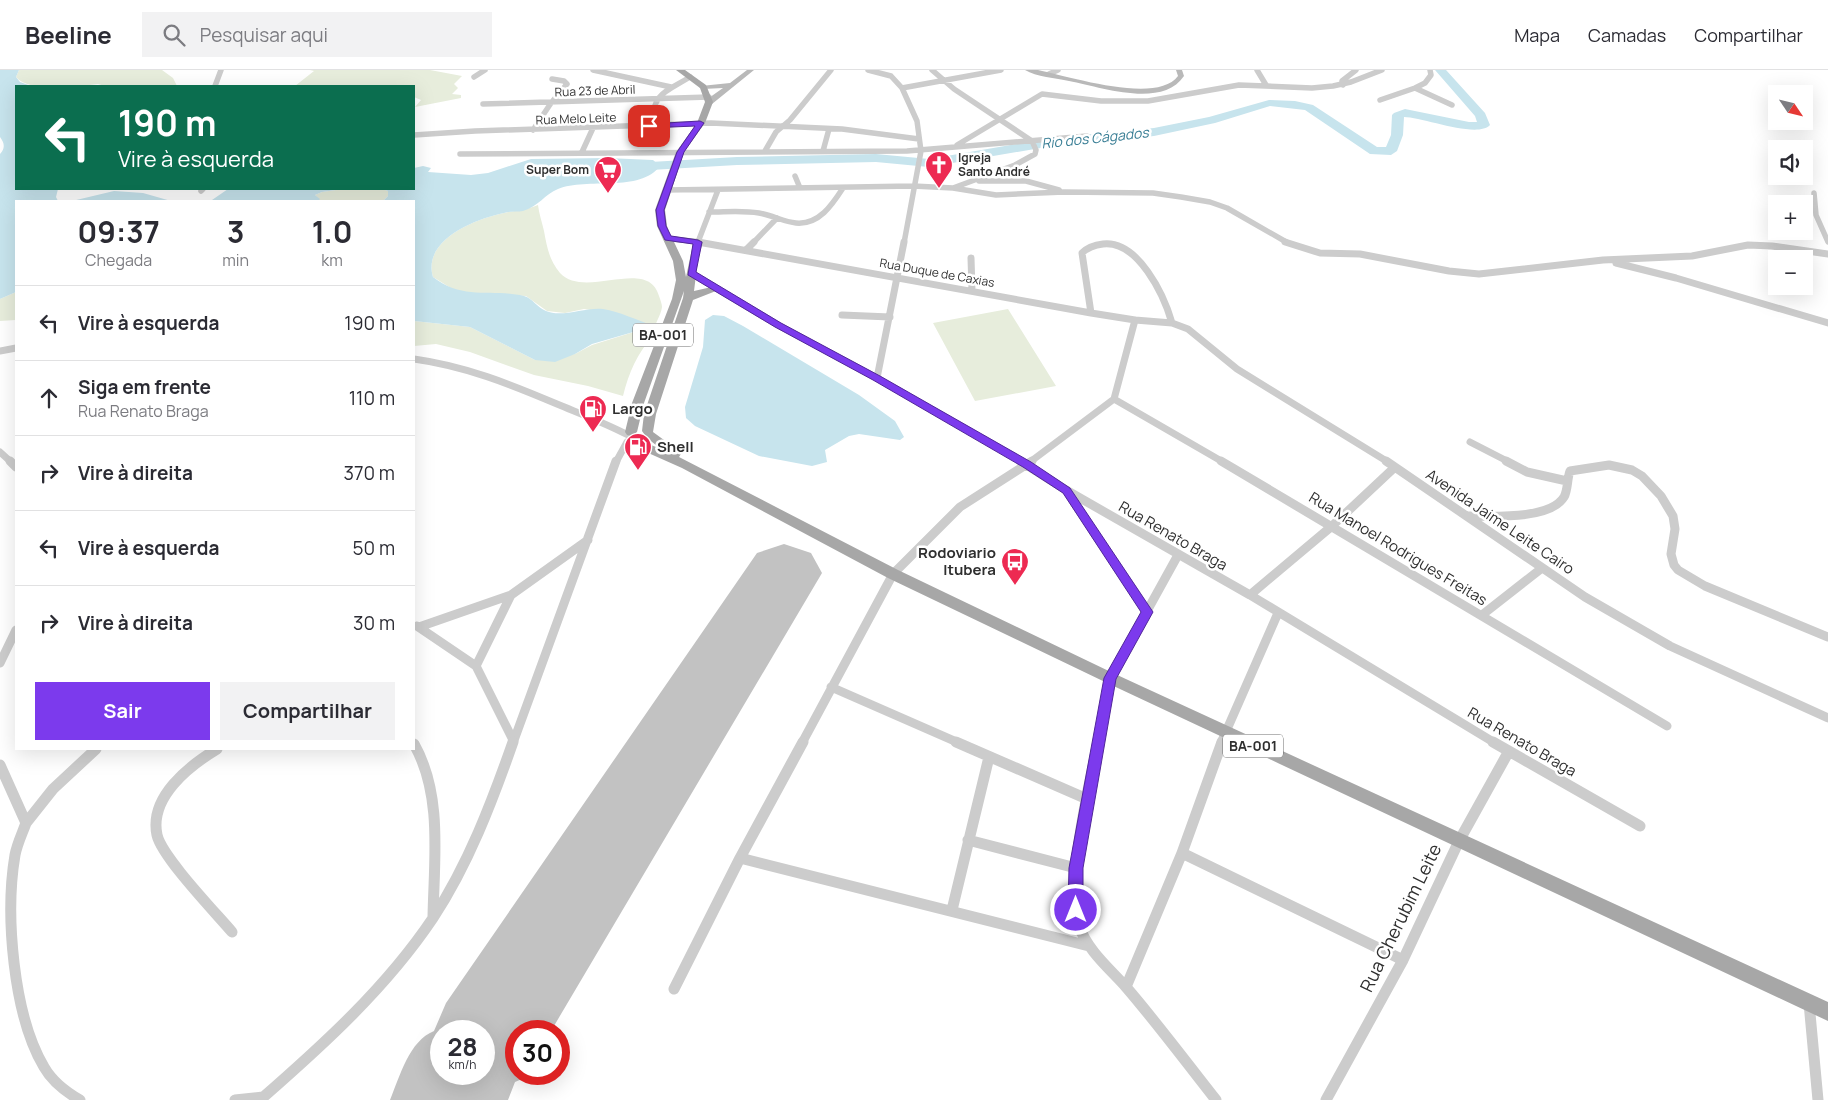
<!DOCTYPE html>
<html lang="pt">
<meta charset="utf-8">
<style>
body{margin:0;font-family:Manrope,sans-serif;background:#f2f2f3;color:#2b2b33;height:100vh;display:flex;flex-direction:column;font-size:19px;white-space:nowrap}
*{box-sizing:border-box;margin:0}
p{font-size:16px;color:#7c7c81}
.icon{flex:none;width:28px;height:28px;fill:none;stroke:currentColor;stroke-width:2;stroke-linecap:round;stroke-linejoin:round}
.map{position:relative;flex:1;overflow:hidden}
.panel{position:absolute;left:15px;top:130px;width:400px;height:550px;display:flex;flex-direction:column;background:#fff;border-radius:0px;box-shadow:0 5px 20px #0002}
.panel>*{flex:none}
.banner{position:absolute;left:15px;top:15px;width:400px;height:105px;border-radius:0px;box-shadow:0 5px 20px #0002;background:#0b6e4f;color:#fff;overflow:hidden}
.needle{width:32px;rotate:125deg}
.buttons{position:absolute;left:1768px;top:15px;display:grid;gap:10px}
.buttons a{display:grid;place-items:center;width:45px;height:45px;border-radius:0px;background:#fff;box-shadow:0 5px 20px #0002;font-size:25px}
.speed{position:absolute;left:430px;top:950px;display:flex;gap:10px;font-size:25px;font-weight:700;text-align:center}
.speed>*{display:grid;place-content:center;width:65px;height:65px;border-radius:50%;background:#fff;box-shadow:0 5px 20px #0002;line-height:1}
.speed small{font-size:12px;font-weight:400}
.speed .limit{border:8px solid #d22;background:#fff;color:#111}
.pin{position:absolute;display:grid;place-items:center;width:42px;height:42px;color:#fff;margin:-21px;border-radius:10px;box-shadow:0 2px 8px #0006}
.me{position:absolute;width:55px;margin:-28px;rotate:0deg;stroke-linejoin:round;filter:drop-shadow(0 0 4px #0008)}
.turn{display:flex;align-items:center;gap:18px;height:105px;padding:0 20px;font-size:22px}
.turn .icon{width:65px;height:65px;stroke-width:2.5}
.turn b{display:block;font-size:35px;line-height:42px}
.eta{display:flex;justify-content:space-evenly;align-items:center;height:85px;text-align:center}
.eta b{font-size:30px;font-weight:700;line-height:35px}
.action{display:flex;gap:10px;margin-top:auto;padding:10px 20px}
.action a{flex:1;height:58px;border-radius:0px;background:#7c3aed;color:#fff;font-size:20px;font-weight:700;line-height:58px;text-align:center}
.action a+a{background:#f2f2f3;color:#2b2b33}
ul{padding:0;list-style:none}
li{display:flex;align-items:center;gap:15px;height:75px;padding:0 20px;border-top:1px solid #e1e1e2}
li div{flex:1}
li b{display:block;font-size:19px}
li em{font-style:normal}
header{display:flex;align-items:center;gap:30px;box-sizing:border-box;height:70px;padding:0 25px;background:#fff;border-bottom:1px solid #e1e1e2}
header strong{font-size:24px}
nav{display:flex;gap:28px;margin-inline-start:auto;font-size:18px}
.search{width:350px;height:45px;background:#f2f2f3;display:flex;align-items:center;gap:12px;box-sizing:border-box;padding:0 18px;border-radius:0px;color:#7c7c81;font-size:19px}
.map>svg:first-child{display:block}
.green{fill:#e7eddc}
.water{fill:#c7e4ed}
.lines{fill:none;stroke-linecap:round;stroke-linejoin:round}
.river{fill:#c7e4ed;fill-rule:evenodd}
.runway{fill:#c2c2c2;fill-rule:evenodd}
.minor-far3{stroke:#ccc;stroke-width:5.5}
.minor-far2{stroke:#ccc;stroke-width:7}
.minor-far1{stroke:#ccc;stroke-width:9}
.minor{stroke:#ccc;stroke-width:11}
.secondary{fill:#b9b9b9;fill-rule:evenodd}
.primary{fill:#a7a7a7;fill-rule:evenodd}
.route{fill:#7c3aed;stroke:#51269a}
.labels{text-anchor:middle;stroke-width:5;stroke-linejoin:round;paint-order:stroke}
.far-street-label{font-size:12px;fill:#2f2f2f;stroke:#fff}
.far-poi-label{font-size:12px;font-weight:bold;fill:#2f2f2f;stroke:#fff;text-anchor:start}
.far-water-label{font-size:14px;font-style:italic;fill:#397e95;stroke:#fff}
.shield{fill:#fff;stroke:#6d6d6d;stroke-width:1}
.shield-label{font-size:14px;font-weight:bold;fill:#2f2f2f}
.poi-label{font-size:15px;font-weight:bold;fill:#2f2f2f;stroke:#fff;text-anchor:start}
.street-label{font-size:15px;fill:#2f2f2f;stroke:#fff}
.near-street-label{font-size:18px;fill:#2f2f2f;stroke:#fff}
</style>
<header>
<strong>Beeline</strong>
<div class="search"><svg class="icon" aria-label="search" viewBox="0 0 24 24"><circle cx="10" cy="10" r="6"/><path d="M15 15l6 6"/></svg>Pesquisar aqui</div>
<nav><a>Mapa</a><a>Camadas</a><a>Compartilhar</a></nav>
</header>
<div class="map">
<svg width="1828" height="1030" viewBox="0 0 1828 1030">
<rect width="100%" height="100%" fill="#fff"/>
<path class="green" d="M19,0h143l11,8 4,8h-72l-7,-2c-20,2 -69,9 -82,-7z
M310,0h120l32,6 -8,8 4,4 -6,6 9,1v3l-46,9 6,-7 -7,-3v-11h-119l19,-15z
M343,119h39l6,2v5l-5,5h-65l1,-2 -4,-4 7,-3z
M538,135c1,9 4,17 6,26 3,16 5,29 16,42 25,27 88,-17 99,23 1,3 3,8 3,11 -1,9 -8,16 -9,29 -16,18 -24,36 -30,60l-35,-10 -54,-11 -64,-23 -34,-8 -22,2v-25l56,6 65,33 40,-6 17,-9 61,-19 -35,-12 -34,-5 -19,4 -18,-2 -21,-15 -56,-3 -16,-3 -21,-13c-11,-37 42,-58 71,-64 13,-3 22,-3 34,-8z
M16,222v28l-16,1v-22z
M1008,239l48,77 -81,15 -42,-78z"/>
<path class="water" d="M0,0h19l-3,7 4,5 11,4h-15v103h42l-2,8 2,4h-42v91l-16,7v-145c5,-6 5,-10 0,-17z
M607,88l46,2 7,6c-20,27 -73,11 -102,23 -13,5 -20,18 -35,22 -6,1 -13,0 -19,2 -29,6 -82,27 -71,64 31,24 57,11 91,19 8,2 14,12 22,15 16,7 39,-4 57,-2 17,3 34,11 51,17l-62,18 -17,10 -20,8 -20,-2 -65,-33 -56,-6v-120h-31l5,-5v-5l-6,-2h32v-21l9,-2 8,2 -3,4 43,3 17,-2 43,-14z
M228,119h115l-21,3 -7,3 5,4 -2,2h-130l24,-1z
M114,121l29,2 28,8h-99z
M713,245l11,1 19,10 116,69 36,26 9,16 -4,3 -41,-6 -10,2 -24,14 2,12 -15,4 -53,-10 -64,-30 -9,-8 -1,-11 18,-60 2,-27z"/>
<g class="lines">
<path class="river" d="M1435,0h11l39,43 5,12c-13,14 -67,-8 -86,-8l-1,18 -6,16 -6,4 -21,-1 -65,-44 -35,-4 -55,17 -61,13 -102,10 -123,21 -53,-5 -139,3 -104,6 -6,-4 6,-4 104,-6 139,-3 53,5 123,-21 102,-10 55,-11 60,-17 26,1 18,4 64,42h9l5,-12 1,-20 2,-2 11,-4 64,13h8l-2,-6z"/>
<path class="runway" d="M784,474l27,9 11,20 -271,458h-35v43h10l-4,5 -7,3 -7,18h-118c10,-24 19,-59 44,-69l12,-28 311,-450zM441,961h43v43h-43z"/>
<path class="minor-far3" d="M593,0l78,17
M868,0l23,6 11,12 15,33 4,30 -17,92
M932,0l22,19 78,52 4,9 -1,4 -20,11 -62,23
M1257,0l9,15
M1049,4l9,-4
M474,7l11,-7
M1343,15l-1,-4 14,-11
M215,16l6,-16
M902,18l99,-18
M1415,18l37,17
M1380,30l35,-12 10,-5 6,-8 -1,-5
M483,34l226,-7
M649,56c8,-35 11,-31 41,-49
M533,60l18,-27 16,-19 -3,-3 -12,-2
M414,65l61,-4 236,-8 131,6 77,10
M957,75l85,-51 59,7h47l91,-16 73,3 21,-2 18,-4 31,-12
M765,81l11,-19 14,-12 41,-50
M823,81l6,-22
M582,82l11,-24
M460,84l447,-3 180,-15
M795,106l5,12
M979,111h47l33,9
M666,120l247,-4 40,2 43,7 68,-3 89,1 28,4 29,5 17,6 61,35
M201,121l2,-2
M1814,123l2,22 12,27
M709,142c17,0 33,-2 50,1 13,2 25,9 37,10 23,2 36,-18 47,-35
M702,173l-4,-1 20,-52
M753,173l24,-25"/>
<path class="minor-far2" d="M698,172l393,71 44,7 37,3 16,6 49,40 151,93
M1285,172l35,11 40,1 89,17 30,3 124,-14 89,-4 56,-11 24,1 56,8
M746,180l8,-8
M971,188l1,32
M1616,193l60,15 152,45
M691,203l87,52 99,53 146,84
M1091,243l-9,-60c6,-6 12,-8 21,-9 35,-4 61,51 69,79
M842,245l48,2
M0,281l16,-3
M414,289c51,7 96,25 143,45 24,10 48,19 71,31
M877,308l27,-136
M1114,329l109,63
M1470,372l39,20
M0,382l11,10
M616,392l11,-20
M1030,392l84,-63 21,-79"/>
<path class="minor-far1" d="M10,391l6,6
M1020,391l46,29 184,105 245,148
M1221,391l446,265
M1386,391l199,136 85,49 158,72
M1506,391l21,11 40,9
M1068,423l79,119
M1468,446c23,0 82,4 96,-19 4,-7 3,-18 6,-26l39,-6 23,5 10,6 19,20 12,20 2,13 -4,25 3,11 4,5 27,16 123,51
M1250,525l82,-69 63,-59
M1482,545l60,-47
M417,556l59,40 37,74
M419,557l92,-32 77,-55
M0,593l16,-33
M476,596l35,-71
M831,617l128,56
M513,673l103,-282
M802,673l91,-169 67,-67 72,-46
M1098,673l12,-65 68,-123
M1221,673l57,-130"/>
<path class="minor" d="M956,672l131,57
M1098,672c-9,44 -33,144 -19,184 9,25 30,42 47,61 31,36 60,75 90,113
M1493,672l147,84
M414,674c29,51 20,116 19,173
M217,679c-28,17 -68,48 -60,86 5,22 58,77 75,97
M0,695l26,58c-4,11 -9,21 -11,32 -10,59 -2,160 29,212 8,14 22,25 36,33
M26,753l27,-34 43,-40
M968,770l108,28
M1182,783l221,107
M740,788l349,88
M952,840l37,-153
M1126,917l56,-134 40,-111
M674,919l66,-131 63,-116
M1809,933l9,97
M235,1030l28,-3
M260,1030c63,-55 126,-112 173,-182 35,-53 59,-116 80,-176
M1326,1030l77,-140 56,-119 50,-90"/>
<path class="secondary" d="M747,0h7l-42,34h-6v-4l17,-12 -20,1 -4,-2 2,-1 29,-3z
M1025,0h13c30,6 119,35 140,6l-2,-6h6l2,6c-22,33 -83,11 -115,5 -13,-3 -33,-4 -44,-11z"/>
<path class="primary" d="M676,0h9l21,15 7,17 -8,21 -21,29 -19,58 2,16 4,10 27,3 5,3 -5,17 -4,32 22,-5 5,3 -28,11 -37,114 -3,18 26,19 2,3 -2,3 219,113 217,104 713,328v19l-723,-339 -217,-104 -206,-110 -45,-20 -2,-3 6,-4 20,8 -14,-11 -5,-7 2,-17 39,-116 1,-7 -40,112 -7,29 -6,4 -4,-1 -2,-3 7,-29 40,-104 4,-19 -3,-19 -16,-35 -2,-16 21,-58 21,-29 8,-21 -5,-14zM674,172l19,2 -7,33 -3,-16z"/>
</g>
<path class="route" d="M700,51l4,2 -20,29 -20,58 2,16 5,10 27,4 4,2 -6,30 85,51 99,53 151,86 39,26 83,124 -37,67 -33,189v42l-2,5 -5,2 -6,-2 -2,-5 1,-42 35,-190 37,-66 -78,-119 -40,-26 -150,-87 -98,-53 -87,-52 5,-31 -28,-4 -7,-14 -2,-16 21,-58 18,-26 -46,2 -3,-2 3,-2z"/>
<defs>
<symbol id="church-pin" viewBox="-11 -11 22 30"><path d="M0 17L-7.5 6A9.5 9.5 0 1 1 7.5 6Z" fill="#ed2a52" stroke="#fff"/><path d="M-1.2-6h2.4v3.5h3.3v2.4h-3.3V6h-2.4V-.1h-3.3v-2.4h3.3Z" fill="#fff"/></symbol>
<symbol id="supermarket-pin" viewBox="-11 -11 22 30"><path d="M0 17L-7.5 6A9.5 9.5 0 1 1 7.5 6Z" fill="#ed2a52" stroke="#fff"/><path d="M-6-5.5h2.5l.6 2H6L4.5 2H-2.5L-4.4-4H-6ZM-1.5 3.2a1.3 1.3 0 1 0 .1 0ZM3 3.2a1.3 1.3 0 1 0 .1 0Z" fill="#fff"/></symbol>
<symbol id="fuel-pin" viewBox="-11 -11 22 30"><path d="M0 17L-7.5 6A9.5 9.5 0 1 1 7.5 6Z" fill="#ed2a52" stroke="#fff"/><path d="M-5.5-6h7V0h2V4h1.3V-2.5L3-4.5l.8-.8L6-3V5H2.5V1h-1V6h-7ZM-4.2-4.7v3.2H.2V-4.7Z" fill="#fff"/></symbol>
<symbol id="bus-pin" viewBox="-11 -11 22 30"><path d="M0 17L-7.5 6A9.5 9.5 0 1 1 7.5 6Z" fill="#ed2a52" stroke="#fff"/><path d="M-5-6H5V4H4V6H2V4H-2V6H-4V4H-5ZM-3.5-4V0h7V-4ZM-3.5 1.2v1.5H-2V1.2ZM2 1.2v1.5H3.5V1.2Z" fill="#fff"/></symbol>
</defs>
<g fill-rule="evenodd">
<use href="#church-pin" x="923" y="79" width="32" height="43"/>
<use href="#supermarket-pin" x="592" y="84" width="32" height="43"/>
<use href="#fuel-pin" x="577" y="323" width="32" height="43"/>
<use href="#fuel-pin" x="622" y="361" width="32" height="43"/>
<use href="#bus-pin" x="999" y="476" width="32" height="43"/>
</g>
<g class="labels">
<g class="far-street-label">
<text transform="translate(595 21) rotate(-2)" y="4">Rua 23 de Abril</text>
<text transform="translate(576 49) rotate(-2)" y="4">Rua Melo Leite</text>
<text transform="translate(937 203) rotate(10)" y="4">Rua Duque de Caxias</text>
</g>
<g class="far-poi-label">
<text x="958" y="92">Igreja<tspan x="958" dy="14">Santo André</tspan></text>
<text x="589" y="104" text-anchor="end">Super Bom</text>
</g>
<g class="far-water-label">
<text transform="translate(1095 68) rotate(-6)" y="5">Rio dos Cágados</text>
</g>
<g class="shield">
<rect x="633" y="253.5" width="60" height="23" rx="4"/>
<rect x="1223" y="664.5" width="60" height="23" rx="4"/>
</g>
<g class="shield-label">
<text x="663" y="270">BA-001</text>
<text x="1253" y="681">BA-001</text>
</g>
<g class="poi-label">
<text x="612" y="344">Largo</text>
<text x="657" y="382">Shell</text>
<text x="996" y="488" text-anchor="end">Rodoviario<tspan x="996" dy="17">Itubera</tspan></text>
</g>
<g class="street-label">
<text transform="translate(1500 452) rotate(34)" y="5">Avenida Jaime Leite Cairo</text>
<text transform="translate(1173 466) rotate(30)" y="5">Rua Renato Braga</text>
<text transform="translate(1398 479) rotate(31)" y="5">Rua Manoel Rodrigues Freitas</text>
<text transform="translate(1522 672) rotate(30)" y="5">Rua Renato Braga</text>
</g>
<g class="near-street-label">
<text transform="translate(1401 848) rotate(-64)" y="6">Rua Cherubim Leite</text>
</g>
</g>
</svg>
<div class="buttons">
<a><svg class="needle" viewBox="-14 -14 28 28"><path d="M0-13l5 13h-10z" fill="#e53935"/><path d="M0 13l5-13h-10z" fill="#7c7c81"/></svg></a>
<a><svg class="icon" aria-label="sound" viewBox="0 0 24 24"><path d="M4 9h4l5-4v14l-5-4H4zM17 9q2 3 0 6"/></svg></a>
<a>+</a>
<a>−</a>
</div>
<div class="speed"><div>28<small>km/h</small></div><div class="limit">30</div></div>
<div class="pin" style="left:649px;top:56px;background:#d93025"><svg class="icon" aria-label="arrive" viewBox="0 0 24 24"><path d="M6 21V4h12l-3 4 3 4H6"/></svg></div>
<svg class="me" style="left:1076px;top:840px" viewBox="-20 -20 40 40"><circle r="17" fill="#7c3aed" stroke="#fff" stroke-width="3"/><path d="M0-11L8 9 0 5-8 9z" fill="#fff"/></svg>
<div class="banner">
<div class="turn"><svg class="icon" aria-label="left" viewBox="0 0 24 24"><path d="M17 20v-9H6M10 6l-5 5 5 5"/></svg><div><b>190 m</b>Vire à esquerda</div></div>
</div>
<section class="panel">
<div class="eta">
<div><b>09:37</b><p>Chegada</p></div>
<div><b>3</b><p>min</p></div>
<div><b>1.0</b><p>km</p></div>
</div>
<ul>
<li><svg class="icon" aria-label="left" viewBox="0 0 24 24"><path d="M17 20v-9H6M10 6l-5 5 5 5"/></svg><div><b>Vire à esquerda</b></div><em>190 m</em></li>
<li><svg class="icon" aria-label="ahead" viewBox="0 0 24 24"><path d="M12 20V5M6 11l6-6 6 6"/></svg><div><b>Siga em frente</b><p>Rua Renato Braga</p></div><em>110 m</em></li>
<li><svg class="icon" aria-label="right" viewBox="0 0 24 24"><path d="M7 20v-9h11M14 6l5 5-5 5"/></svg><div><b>Vire à direita</b></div><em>370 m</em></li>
<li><svg class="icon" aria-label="left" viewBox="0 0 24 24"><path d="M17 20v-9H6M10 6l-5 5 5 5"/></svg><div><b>Vire à esquerda</b></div><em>50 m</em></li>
<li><svg class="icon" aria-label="right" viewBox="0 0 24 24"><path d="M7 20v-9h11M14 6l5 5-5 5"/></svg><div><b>Vire à direita</b></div><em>30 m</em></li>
</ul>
<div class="action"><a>Sair</a><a>Compartilhar</a></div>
</section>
</div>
